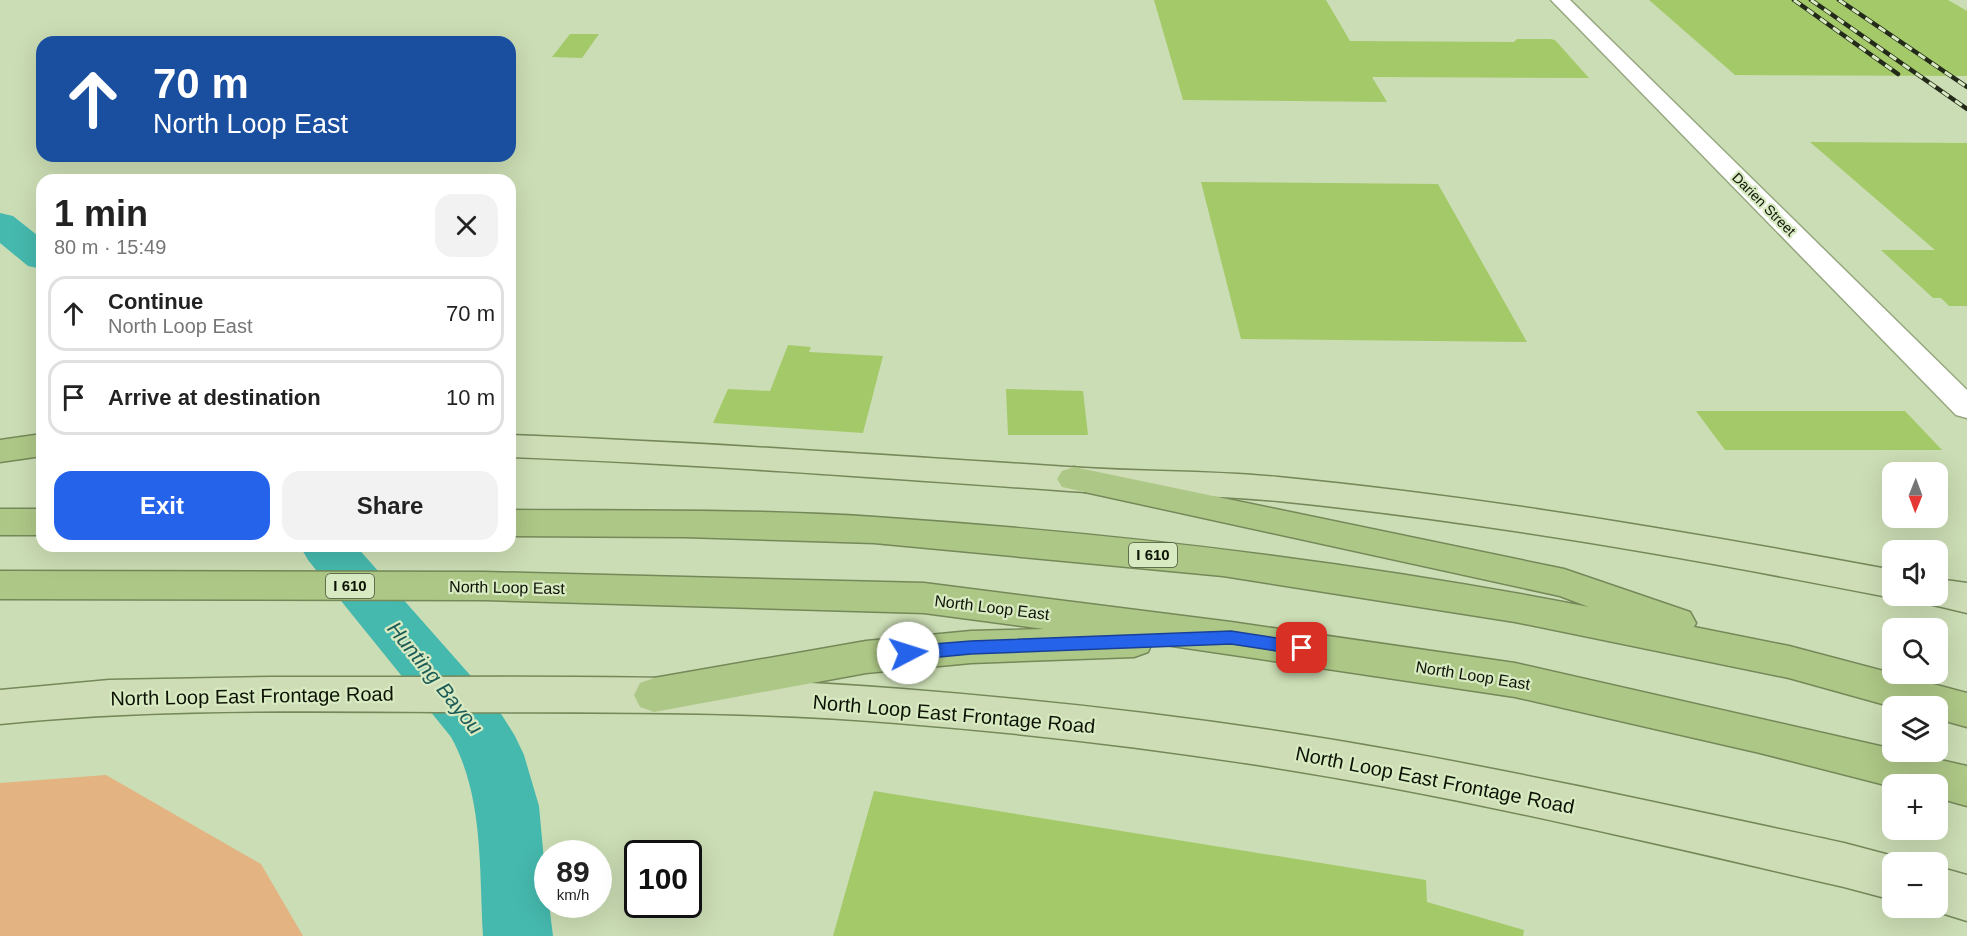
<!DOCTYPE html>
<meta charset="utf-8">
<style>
body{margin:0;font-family:Helvetica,sans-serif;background:#f2f2f2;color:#222;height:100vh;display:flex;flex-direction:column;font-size:22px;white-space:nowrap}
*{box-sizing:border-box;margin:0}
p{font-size:20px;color:#767676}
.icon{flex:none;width:33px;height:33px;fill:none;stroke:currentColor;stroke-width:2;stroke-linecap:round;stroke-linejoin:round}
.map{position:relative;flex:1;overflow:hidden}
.details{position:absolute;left:36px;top:174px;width:480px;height:378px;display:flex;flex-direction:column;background:#fff;border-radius:18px;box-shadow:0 6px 24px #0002}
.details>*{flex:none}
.guide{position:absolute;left:36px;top:36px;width:480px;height:126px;border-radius:18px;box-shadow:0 6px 24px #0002;background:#1a4fa0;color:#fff;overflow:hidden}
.needle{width:39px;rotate:181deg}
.fabs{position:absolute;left:1882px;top:462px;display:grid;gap:12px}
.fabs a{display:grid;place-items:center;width:66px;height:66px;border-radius:12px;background:#fff;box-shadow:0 6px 24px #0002;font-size:30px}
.speed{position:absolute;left:534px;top:840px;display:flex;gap:12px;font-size:30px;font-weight:700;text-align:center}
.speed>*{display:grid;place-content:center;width:78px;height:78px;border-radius:50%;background:#fff;box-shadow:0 6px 24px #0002;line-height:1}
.speed small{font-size:15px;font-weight:400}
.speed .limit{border:3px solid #111;border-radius:9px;background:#fff;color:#111}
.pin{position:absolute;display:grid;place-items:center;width:51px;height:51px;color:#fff;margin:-26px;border-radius:12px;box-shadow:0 3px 9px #0006}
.me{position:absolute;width:66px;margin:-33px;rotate:85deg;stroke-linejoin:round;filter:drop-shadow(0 0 4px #0008)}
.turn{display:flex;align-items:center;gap:21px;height:126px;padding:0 18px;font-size:27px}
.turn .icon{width:78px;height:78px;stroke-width:2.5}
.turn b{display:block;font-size:42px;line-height:51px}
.round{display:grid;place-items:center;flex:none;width:63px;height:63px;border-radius:18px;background:#f2f2f2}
.summary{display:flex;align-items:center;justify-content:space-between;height:102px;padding:0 18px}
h1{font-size:36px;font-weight:600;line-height:45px}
.button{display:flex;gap:12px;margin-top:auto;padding:12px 18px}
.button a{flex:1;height:69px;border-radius:18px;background:#2563eb;color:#fff;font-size:24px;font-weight:600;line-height:69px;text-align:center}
.button a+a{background:#f2f2f2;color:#222}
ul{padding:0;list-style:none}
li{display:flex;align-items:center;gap:18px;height:75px;margin:0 12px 9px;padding:0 6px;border:3px solid #e0e0e0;border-radius:18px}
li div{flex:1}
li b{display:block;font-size:22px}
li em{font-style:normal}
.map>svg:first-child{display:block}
.green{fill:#e3b382}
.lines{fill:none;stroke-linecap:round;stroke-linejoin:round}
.river{fill:#46b9ae;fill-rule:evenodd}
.building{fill:#a4c969}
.minor-casing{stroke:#96a77f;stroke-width:3}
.major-casing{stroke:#758859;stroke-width:3}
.highway-casing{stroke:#758859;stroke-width:3}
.minor{fill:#fff;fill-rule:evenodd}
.major{fill:#ceddb6;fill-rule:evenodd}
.highway{fill:#adc786;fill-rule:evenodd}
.rail-casing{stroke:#242a1a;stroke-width:4.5}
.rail{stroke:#d8eac1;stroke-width:3;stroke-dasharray:8;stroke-linecap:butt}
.route{fill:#2563eb;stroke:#184099;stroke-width:1.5}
.labels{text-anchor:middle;stroke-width:4.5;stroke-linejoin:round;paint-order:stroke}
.far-street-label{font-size:14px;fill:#0d1205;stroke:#d8eac1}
.shield{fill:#d8eac1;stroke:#4a533d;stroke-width:1.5}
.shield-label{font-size:15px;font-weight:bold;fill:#0d1205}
.street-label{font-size:16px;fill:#0d1205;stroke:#d8eac1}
.near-street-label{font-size:20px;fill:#0d1205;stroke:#d8eac1}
.near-water-label{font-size:21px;font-style:italic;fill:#1d5c56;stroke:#d8eac1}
</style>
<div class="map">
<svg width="1967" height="936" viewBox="0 0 1967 936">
<rect width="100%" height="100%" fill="#cbddb4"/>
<path class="green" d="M106,775l155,89 42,72h-303v-153z"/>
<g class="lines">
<path class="river" d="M0,213l13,3 29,23v30l-14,-3 -28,-23z
M300,546h56l137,155 22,35 9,19 15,51 9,98h1l4,32h-70c-4,-67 1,-139 -32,-199l-143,-177z"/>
</g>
<path class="building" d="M1154,0h172l24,41 164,1 3,-3h33l5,1 34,38 -217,-1 15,25 -204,-2z
M1649,0h299l19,11v65l-232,-1z
M570,34h29l-17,24 -30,-1z
M1810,142l157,1v163h-18l-8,-8h-8l-52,-48h54z
M1201,182l237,2 89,158 -286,-3z
M788,345l23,2 -2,5 74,4 -20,77 -150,-10 15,-34 42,2z
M1006,389l77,2 5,44h-80z
M1696,411h209l37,39h-217z
M874,791l552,89 1,22 97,28 -1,6h-690z"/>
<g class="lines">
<defs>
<path id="minor" d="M1551,0h19l397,390v28l-11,-3z"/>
<path id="major" d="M510,435c186,7 372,20 558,32 70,5 140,3 210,10 206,20 411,55 615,93v26h8l-8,2c-204,-40 -408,-76 -615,-97 -69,-7 -140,-5 -209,-10 -187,-13 -372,-27 -559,-34z
M1938,579l29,4v30l-42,-10 -4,-7h17z
M273,677c210,1 420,-5 629,12 164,13 328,32 490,61 151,27 302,61 452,93l49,13 16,6h-16v38l-49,-13c-152,-35 -303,-71 -457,-100 -162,-30 -326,-51 -491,-64 -152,-13 -304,-10 -457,-11 -147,-1 -293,-3 -439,12v-34l109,-10z
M1938,867l29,8v46l-42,-13h13z"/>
<path id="highway" d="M42,434v22l-42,6v-22z
M1074,467l490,102 126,43 6,11 -2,4 95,19 178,47v34l-29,-8v-13l-45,1 -104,-29 -274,-56 -292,-46 -349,-33 -189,-6 -175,-1v-26c122,1 244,-1 365,7 239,16 479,44 714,90l-29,-11 -498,-109 -5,-8 5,-8z
M0,509h42v26h-42z
M0,571l485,1 439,11 307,39 284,41 378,86v3h12l62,14v40l-29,-8v-14h-45v3l-133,-34 -245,-56 -363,-54 -4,9 -14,5 -163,6 -105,10 -212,39 -14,-5 -6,-12 6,-12 14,-5 212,-37 105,-10 73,-2 -120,-16 -439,-13 -485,-1z"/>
</defs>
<use href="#minor" class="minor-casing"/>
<use href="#major" class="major-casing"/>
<use href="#highway" class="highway-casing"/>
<use href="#minor" class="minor"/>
<use href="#major" class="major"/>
<use href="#highway" class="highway"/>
<defs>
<path id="rail" d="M1794,0l104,74
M1811,0l156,109
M1839,0l128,87"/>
</defs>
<use href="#rail" class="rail-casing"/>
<use href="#rail" class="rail"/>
</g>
<path class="route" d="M1231,631l71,11 6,2 2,4 -2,5 -6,2 -71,-11 -260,10 -63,6 -5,-2 -3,-5 3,-5 5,-2 63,-5z"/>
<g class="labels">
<g class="far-street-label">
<text transform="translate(1764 204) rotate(45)" y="5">Darien Street</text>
</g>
<g class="shield">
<rect x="1129" y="543" width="48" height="24" rx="4.5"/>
<rect x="326" y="574" width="48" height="24" rx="4.5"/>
</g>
<g class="shield-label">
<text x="1153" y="560">I 610</text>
<text x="350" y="591">I 610</text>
</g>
<g class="street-label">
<text transform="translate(507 587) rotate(1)" y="6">North Loop East</text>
<text transform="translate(992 607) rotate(7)" y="6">North Loop East</text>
<text transform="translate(1473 675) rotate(9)" y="6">North Loop East</text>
</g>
<g class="near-street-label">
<text transform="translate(252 696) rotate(-1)" y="7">North Loop East Frontage Road</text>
<text transform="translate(954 714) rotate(5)" y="7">North Loop East Frontage Road</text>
<text transform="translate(1435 780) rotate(11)" y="7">North Loop East Frontage Road</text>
</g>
<g class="near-water-label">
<text transform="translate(435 678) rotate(51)" y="7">Hunting Bayou</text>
</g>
</g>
</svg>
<div class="fabs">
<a><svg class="needle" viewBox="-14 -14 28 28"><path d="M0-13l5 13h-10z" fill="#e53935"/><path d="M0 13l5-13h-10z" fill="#767676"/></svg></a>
<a><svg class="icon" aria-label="sound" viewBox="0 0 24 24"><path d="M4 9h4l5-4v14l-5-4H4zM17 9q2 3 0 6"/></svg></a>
<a><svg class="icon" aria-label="search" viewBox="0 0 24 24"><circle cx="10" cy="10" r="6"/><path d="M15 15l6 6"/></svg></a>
<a><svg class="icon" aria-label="layers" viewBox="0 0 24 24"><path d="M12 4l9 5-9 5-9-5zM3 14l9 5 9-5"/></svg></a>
<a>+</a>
<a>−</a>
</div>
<div class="speed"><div>89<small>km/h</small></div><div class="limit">100</div></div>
<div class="pin" style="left:1302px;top:648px;background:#d93025"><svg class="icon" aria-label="arrive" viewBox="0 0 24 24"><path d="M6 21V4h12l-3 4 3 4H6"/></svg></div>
<svg class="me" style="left:908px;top:653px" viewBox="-20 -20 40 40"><circle r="19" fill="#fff"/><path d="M0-13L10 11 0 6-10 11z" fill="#2563eb"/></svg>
<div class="guide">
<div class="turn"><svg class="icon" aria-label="ahead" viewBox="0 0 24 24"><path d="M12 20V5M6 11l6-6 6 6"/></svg><div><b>70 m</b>North Loop East</div></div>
</div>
<section class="details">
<div class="summary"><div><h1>1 min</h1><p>80 m · 15:49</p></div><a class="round"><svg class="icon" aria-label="close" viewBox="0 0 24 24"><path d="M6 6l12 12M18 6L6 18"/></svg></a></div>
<ul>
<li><svg class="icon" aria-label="ahead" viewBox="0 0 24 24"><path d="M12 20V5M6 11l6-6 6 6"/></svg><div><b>Continue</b><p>North Loop East</p></div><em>70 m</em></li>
<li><svg class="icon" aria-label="arrive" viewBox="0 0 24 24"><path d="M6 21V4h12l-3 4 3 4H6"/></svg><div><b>Arrive at destination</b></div><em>10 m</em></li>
</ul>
<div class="button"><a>Exit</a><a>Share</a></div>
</section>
</div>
